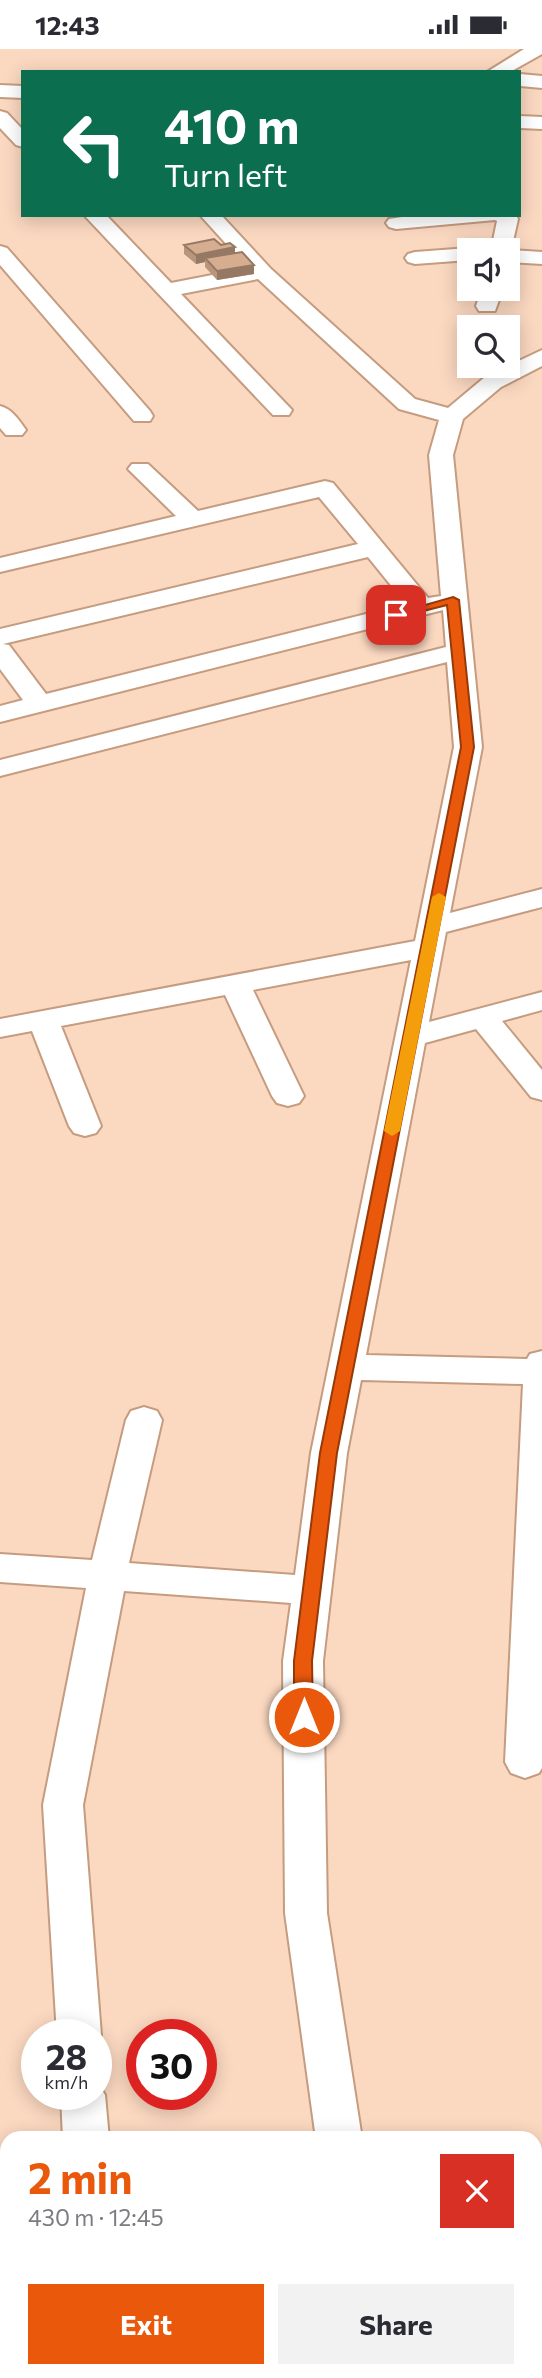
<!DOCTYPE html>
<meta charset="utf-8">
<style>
body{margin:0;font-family:Commissioner,sans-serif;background:#f2f2f3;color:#2b2b33;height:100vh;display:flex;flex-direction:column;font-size:26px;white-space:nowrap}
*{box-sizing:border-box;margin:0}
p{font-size:23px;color:#7c7c81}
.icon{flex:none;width:38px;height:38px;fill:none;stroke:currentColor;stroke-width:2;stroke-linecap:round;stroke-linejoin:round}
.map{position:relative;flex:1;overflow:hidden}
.side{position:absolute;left:0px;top:2082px;width:542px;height:247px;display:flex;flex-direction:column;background:#fff;border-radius:21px 21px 0 0;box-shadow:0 4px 18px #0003}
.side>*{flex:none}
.banner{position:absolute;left:21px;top:21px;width:500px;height:147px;border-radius:0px;box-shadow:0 4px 18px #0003;background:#0b6e4f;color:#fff;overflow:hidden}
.buttons{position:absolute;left:457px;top:189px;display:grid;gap:14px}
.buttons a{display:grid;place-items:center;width:63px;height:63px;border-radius:0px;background:#fff;box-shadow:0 4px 18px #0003;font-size:35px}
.speed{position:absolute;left:21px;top:1970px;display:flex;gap:14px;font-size:35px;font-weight:700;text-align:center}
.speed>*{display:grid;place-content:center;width:91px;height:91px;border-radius:50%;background:#fff;box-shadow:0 4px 18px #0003;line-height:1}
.speed small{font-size:18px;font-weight:400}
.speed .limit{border:10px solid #d22;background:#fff;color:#111}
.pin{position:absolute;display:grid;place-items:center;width:60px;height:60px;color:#fff;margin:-30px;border-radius:14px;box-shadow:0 4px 10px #0006}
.me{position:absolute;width:77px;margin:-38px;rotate:0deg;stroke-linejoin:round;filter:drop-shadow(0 0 5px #0008)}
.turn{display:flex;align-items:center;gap:24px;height:147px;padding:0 28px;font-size:32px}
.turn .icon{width:91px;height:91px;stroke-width:2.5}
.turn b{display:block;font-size:49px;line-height:60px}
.round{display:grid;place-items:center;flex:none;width:74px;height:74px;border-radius:0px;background:#f2f2f3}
.summary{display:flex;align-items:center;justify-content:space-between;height:119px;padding:0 28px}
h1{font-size:42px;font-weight:700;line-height:52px;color:#ea580c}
.action{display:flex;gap:14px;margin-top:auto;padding:14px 28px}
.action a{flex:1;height:80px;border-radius:0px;background:#ea580c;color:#fff;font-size:28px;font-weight:700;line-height:80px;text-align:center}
.action a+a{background:#f2f2f3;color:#2b2b33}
.status{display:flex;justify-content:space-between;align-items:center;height:49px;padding:0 35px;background:#fff;direction:ltr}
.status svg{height:19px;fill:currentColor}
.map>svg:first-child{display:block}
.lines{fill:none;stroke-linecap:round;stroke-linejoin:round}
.minor-casing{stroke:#c59c7f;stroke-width:4}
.minor{fill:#fff;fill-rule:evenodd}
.wall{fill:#b9957c}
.shaded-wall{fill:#967965}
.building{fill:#d7ad90;stroke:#967965;stroke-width:2}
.route{fill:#ea580c;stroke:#983908;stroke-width:2}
.slow{fill:#f59e0b}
</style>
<div class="status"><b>12:43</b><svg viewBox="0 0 49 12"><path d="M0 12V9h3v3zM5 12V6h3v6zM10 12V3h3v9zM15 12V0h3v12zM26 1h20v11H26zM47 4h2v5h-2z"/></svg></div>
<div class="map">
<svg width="542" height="2329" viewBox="0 0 542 2329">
<rect width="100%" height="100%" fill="#fbd8c0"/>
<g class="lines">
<defs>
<path id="minor" d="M524,0h18v5l-32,18h-23z
M520,25l22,2v12l-22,-2z
M0,36l23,1v12l-23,-1z
M0,62l7,2 16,17v17l-7,-2 -16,-17z
M520,67l22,1v12l-22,-1z
M84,166h22l65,68 77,-15 -48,-53h21l50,54 144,130 33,9 37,-31 57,-27v16l-41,21 -38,32 -10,36 29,292 -32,166 92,-24v18l-96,25 -17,90 113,-30v18l-40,11 40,49v30l-11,-3 -55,-68 -51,14 -59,312 161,4 3,-5 12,-3v417l-3,5 -14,5 -14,-5 -6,-11 18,-378 -162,-4 -14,73 -24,208 4,252 35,226h-46l-31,-226 -2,-252 8,-58 -167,-12 -41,214 18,230 -5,10v-10h-39l-14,-230 43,-217 -86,-6v-28l92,6 34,-140 5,-9 13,-4 13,4 5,9 -33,143 166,12 16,-122 100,-493 -158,30 51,106 -5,7 -11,3 -11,-3 -5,-7 -47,-101 -164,31 40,100 -5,7 -11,3 -11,-3 -5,-7 -37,-95 -32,6v-18l415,-78 39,-194 -7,-85 -447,114v-16l446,-113 -3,-37 -443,112v-16l23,-6 -23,-31v-40l358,-85 -39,-47 -319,75v-14l176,-42 -48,-47 4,-5h16l50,47 127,-30 8,2 95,115 13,-2 -12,-141 10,-35 -40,-11 -141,-130 -77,15 111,116 -3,5h-16zM368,508l38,47 -360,90 -37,-49 -6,-1z
M415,166h101l2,4 -7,31 31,2v12l-34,-2v-12h-17l6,-29 -2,-1 -99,9 -7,-2 -3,-4 3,-4z
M0,197l7,2 143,163 3,5 -3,5h-16l-134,-156z
M469,199l8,2h-8v10l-54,4 -7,-2 -3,-4 3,-4 7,-2z
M482,240h21l-8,22h-16l-3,-5z
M0,357c12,3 19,14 26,24l-4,5h-16l-6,-7z
M96,2031l9,15 4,44h-46l-2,-44h35z
M542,2134v43l-6,2v-42z
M7,2195v44l-7,1v-44z
M64,2322h48l-1,7h-48z
M335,2322h48v7h-48z"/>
</defs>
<use href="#minor" class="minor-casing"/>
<use href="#minor" class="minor"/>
</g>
<path class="wall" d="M184,196l51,2v6l19,21 -37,6 -12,-13v-5l-9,2 -12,-10z"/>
<path class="shaded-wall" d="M235,198v9l-30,2v4l-9,2v-9z
M254,216v9l-37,6v-9z"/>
<path class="building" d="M214,190l7,6 9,-2 5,4 -39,8 -12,-10z
M242,203l12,13 -37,6 -12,-13z"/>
<path class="route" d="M453,548l6,3 15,147 -137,706 -25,208 1,56 -3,5 -6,3 -7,-3 -3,-5v-56l26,-208 141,-706 -14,-142 -51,13 -6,-3z"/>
<path class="slow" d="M439,844l7,4 -46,234 -8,5 -8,-5 48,-234z"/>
</svg>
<div class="buttons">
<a><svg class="icon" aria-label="sound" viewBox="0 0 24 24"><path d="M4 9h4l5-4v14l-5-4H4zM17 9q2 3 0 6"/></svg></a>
<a><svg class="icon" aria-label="search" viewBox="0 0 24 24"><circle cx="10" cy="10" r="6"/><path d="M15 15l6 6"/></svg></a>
</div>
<div class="speed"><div>28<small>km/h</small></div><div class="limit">30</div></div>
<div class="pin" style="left:396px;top:566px;background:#d93025"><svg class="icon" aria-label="arrive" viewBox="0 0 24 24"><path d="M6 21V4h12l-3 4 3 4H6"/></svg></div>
<svg class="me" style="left:304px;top:1668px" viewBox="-20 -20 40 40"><circle r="17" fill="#ea580c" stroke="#fff" stroke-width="3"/><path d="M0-11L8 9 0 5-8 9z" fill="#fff"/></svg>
<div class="banner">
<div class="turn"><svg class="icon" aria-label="left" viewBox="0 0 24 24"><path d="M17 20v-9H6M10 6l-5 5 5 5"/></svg><div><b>410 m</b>Turn left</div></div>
</div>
<section class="side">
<div class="summary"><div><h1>2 min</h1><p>430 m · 12:45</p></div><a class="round" style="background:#d93025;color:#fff"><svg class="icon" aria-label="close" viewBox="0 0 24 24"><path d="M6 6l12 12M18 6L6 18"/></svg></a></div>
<div class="action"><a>Exit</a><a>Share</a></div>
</section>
</div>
